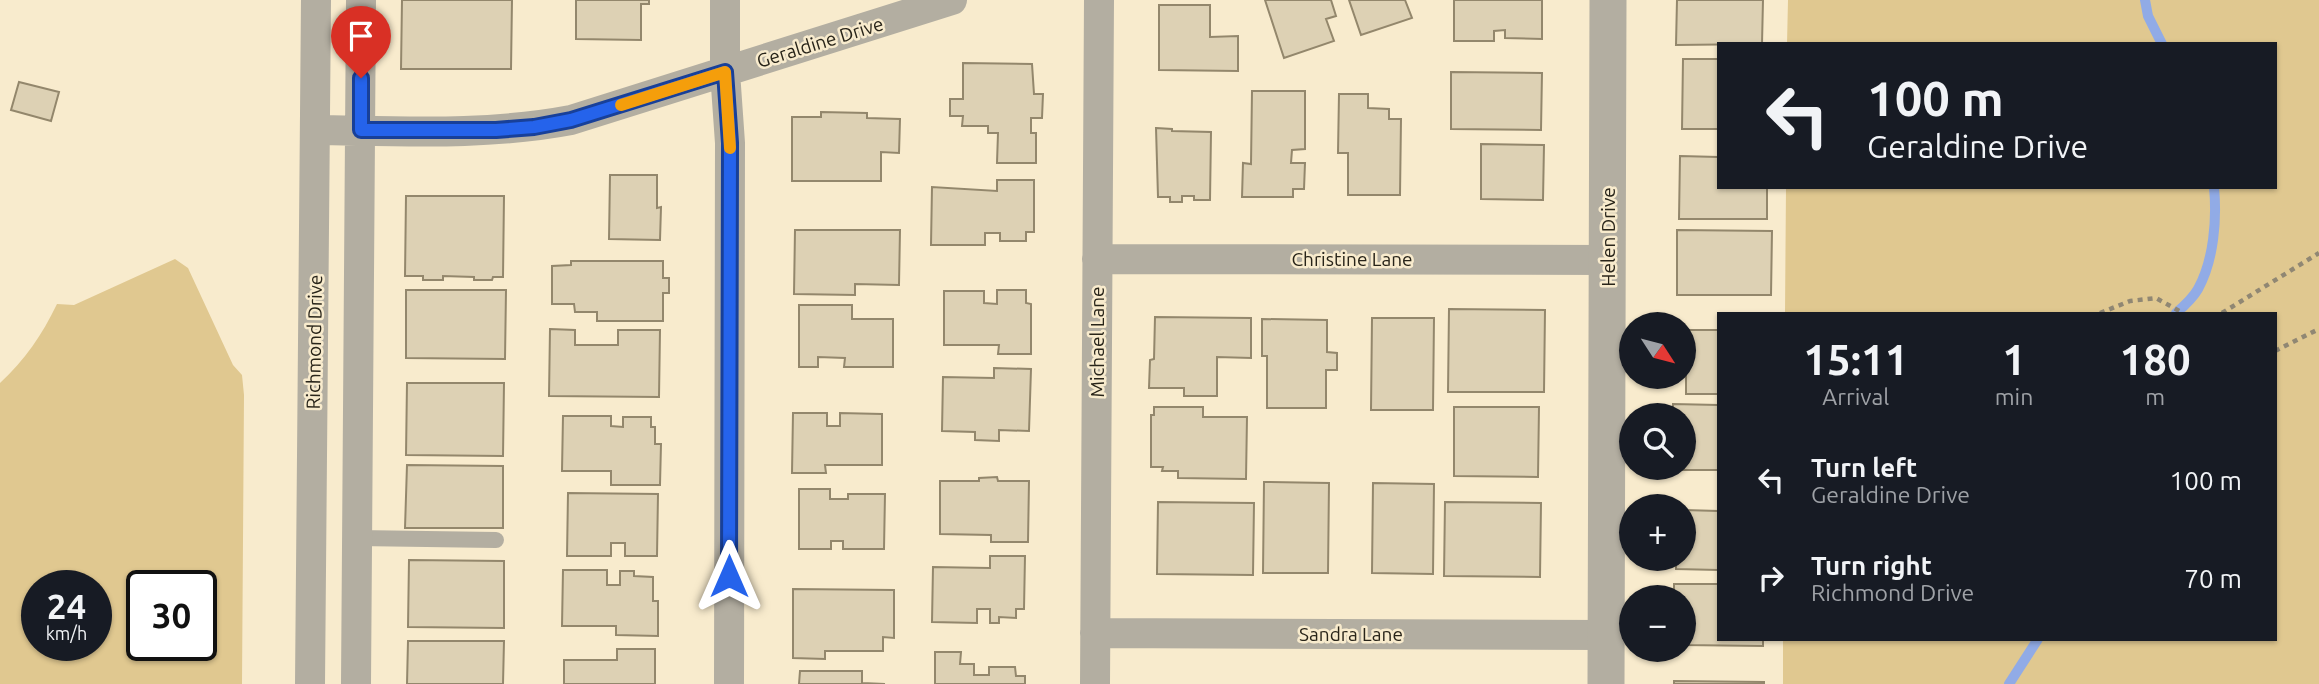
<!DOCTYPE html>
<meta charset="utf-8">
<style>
body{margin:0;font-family:Ubuntu,sans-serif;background:#20242c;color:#f1f3f6;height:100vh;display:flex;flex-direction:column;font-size:26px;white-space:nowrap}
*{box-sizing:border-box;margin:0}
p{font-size:23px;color:#9ea1a6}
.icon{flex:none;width:38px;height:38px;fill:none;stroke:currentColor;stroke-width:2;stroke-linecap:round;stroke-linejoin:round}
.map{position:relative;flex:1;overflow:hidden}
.details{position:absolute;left:1717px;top:312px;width:560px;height:329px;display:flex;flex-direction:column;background:#171b24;border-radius:0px;box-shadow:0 2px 5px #0004}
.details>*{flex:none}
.banner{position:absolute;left:1717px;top:42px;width:560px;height:147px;border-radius:0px;box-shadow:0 2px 5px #0004;background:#171b24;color:#f1f3f6;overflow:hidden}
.needle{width:46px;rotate:126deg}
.controls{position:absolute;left:1619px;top:312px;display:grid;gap:14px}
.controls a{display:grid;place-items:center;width:77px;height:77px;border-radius:50%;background:#171b24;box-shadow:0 2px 5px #0004;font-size:35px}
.speed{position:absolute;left:21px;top:570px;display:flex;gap:14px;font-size:35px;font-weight:700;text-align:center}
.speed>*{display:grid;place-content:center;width:91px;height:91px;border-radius:50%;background:#171b24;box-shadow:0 2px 5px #0004;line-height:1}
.speed small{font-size:18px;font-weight:400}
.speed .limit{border:4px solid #111;border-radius:10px;background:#fff;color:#111}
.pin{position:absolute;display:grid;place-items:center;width:60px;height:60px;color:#fff;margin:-72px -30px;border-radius:50% 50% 50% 0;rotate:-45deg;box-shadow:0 0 7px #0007}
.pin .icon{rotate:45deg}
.me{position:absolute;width:77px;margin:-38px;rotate:0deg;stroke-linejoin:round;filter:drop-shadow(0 0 5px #0008)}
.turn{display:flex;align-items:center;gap:24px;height:147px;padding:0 35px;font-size:32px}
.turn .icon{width:91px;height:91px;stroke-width:2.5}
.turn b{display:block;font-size:49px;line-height:60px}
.eta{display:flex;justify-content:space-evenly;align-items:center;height:119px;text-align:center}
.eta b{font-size:42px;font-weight:700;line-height:49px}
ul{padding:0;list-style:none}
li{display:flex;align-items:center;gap:21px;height:98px;padding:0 35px}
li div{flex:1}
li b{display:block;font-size:26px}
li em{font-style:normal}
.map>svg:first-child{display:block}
.green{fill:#e0c890;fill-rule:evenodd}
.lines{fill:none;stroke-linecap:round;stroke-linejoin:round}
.stream{stroke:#91abe6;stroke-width:10}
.building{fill:#ddd1b4;stroke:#93876c;stroke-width:2}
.path{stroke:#908773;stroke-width:4.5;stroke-dasharray:5 5;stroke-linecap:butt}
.service{stroke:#b3aea1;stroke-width:16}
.minor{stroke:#b3aea1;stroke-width:30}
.tertiary{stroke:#b3aea1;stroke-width:37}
.route-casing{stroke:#184099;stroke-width:18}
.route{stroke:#2563eb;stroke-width:12}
.slow{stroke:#f59e0b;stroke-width:12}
.labels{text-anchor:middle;stroke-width:5;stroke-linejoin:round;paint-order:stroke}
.street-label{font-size:19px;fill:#282419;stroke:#f8ebcd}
</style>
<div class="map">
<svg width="2319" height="684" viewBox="0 0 2319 684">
<rect width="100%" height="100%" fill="#f8ebcd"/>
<path class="green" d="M1788,0h531v684h-536v-45h492v-326h-490l1,-126h489v-143h-488z
M175,259l13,9 45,97 9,10 2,20 -2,289h-242v-301c25,-23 42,-48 57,-79l17,1zM37,586h59v60h-59zM142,586h59v60h-59z"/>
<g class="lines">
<path class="stream" d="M2145,0l3,16 14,28
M2176,313c7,-6 17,-15 22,-24 16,-29 19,-70 16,-102
M2009,684l29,-45"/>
</g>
<path class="building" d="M402,0h110l-1,69h-110z
M576,0h73v4h-8v36l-65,-1z
M1265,0h66l5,16 -10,3 8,22 -50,17z
M1349,0h56l7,18 -51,17z
M1454,0h88v39l-37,-1v-8l-11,1v10h-40z
M1677,0h86l-1,44 -86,1z
M1159,5h51v32l28,-1v35l-79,-1z
M1683,59h35v70h-36z
M963,63l69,1 2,30h9l-1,24h-11v15h5v30h-39l1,-30h-10v-7h-26l1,-10h-13v-17h13z
M1451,72l91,1 -1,57 -90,-1z
M19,82l40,10 -8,29 -40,-11z
M1252,91h53v58l-13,1 -1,13h14l-1,26h-11v8h-51l1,-34 8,1z
M1339,94h29v14l21,1v10h12l-1,76h-52v-42h-10z
M821,112l46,1v5l33,1 -1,34 -18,-1v29h-89v-64h29z
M1156,128l16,1v2l39,1 -1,68h-16v-4h-12v6h-12v-5h-12z
M1481,144l63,1 -1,55 -62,-1z
M1680,156l38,1v30h49v32h-88z
M610,175h47v33l4,-1 -1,33 -51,-1z
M997,180h37v52h-8v9h-26v-8h-15v12h-54l1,-58 65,4z
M406,196h98l-1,81h-10l-1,3h-18v-3l-31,-1v4h-20v-4h-18z
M795,230h105l-1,55 -44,-1v11l-61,-1z
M1677,230l95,1 -1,64h-94z
M571,261h92v17h6v15h-6v28h-66v-9h-22l-1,-8h-22v-38l19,-1z
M406,290h100l-1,69 -99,-1z
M997,290h29v13l5,1v50h-33l1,-9h-55v-54h40v12l13,1z
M799,305h53v14h41v48h-49l1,-9 -27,-1v10h-19z
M1449,309l96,1 -1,82h-96z
M1155,317l96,1v40l-34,-1v39h-33v-8h-35l1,-28 4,-1z
M1372,318h62l-1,92h-62z
M1262,319l65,1v32l10,1v17h-11v38h-59v-52h-5z
M550,329l25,1v15h43v-15h42l-1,67 -110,-1z
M1686,330h32v64h-32z
M994,368l37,1 -2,62 -30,-1v11l-24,-1v-8l-33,-1 1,-54 51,1z
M407,383h97l-1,73 -97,-1z
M1673,404l45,1v65h-46v-3h12v-52h-11z
M1154,407h49v10h44l-1,62 -68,-1v-7h-16l1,-4h-12v-52h3z
M1454,407h85l-1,70 -84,-1z
M793,413h34v13h13v-13l42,1v51h-57l1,8h-34z
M563,416h48v10l12,1v-10h28v10h4v17h6l-1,41h-49v-14h-49z
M407,465l96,1v62h-98z
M997,477l1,4h31l-1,61h-37v-7l-51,-1v-53h39v-3z
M1264,482l65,1 -1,90h-65z
M1373,483l61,1 -1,90 -61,-1z
M799,489h31v10h18v-5h37l-1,55h-41v-8h-12v8h-32z
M568,493l90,1 -1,62h-32v-13h-14v13h-44z
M1158,502l96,1 -1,72 -96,-1z
M1445,502l96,1 -1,74 -96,-1z
M1684,510l34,1v59l-42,-1v-11h8z
M990,556h35l-1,53h-8v9l-17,-1v6h-9v-14h-13v14l-45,-1 1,-55 57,1z
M409,560l95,1v67l-96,-1z
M563,570h44v15h13v-14h14v5l19,1v24h5v35l-42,-1v-9h-54z
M1674,584h44v55h45v7l-79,-1v-48h-10z
M793,589l101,1v48l-11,-1v14h-58v8l-32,-1z
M408,641h96l-1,43h-96z
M617,649h38v35h-91v-24h53z
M935,652h26l-1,12h14v11h15v-8h26l1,9h9v8h-90z
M800,671h62v12l23,1h-86z
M1674,681l90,1v2h-90z"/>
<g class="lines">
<path class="path" d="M2100,313l30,-12 26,-3 27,15
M2222,313l97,-60
M2275,351l44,-22"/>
<path class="service" d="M357,538l139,2"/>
<path class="minor" d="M725,0v72l5,71 -1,541
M316,130c85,1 171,6 255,-10l381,-120
M1097,259l511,1
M1095,633l511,2
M310,684l6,-684
M356,684l5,-684
M1095,684l4,-684"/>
<path class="tertiary" d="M1606,684l2,-684"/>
</g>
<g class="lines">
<defs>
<path id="route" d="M361,78v52h135l38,-3 37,-7 154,-48 5,71 -1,433"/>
</defs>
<use href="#route" class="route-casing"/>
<use href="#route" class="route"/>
<path class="slow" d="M621,105l104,-33 5,76"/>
</g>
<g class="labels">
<g class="street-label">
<text transform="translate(820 42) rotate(-17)" y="7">Geraldine Drive</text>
<text transform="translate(1608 237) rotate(-90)" y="7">Helen Drive</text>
<text x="1352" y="266">Christine Lane</text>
<text transform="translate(314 342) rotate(-89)" y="7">Richmond Drive</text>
<text transform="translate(1097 342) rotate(-90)" y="7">Michael Lane</text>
<text x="1351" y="641">Sandra Lane</text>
</g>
</g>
</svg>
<div class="controls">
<a><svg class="needle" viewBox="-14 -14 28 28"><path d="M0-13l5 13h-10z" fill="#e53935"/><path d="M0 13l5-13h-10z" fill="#9ea1a6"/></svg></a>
<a><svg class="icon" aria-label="search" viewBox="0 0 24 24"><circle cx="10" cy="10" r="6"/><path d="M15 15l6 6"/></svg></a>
<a>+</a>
<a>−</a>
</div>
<div class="speed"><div>24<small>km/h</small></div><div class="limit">30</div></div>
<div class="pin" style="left:361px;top:78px;background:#d93025"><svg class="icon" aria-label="arrive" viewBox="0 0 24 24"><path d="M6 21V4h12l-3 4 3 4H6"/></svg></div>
<svg class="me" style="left:729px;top:576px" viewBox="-20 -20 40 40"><path d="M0-17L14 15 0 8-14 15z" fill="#2563eb" stroke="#fff" stroke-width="4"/></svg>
<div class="banner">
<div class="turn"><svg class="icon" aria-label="left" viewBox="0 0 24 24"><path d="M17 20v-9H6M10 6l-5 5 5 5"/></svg><div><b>100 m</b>Geraldine Drive</div></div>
</div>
<section class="details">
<div class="eta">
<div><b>15:11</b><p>Arrival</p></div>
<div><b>1</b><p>min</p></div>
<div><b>180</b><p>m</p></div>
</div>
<ul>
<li><svg class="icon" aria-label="left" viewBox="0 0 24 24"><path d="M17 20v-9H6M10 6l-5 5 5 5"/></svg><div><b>Turn left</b><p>Geraldine Drive</p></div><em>100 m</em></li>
<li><svg class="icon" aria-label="right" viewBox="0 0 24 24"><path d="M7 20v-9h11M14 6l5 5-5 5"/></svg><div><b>Turn right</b><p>Richmond Drive</p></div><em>70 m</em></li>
</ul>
</section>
</div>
